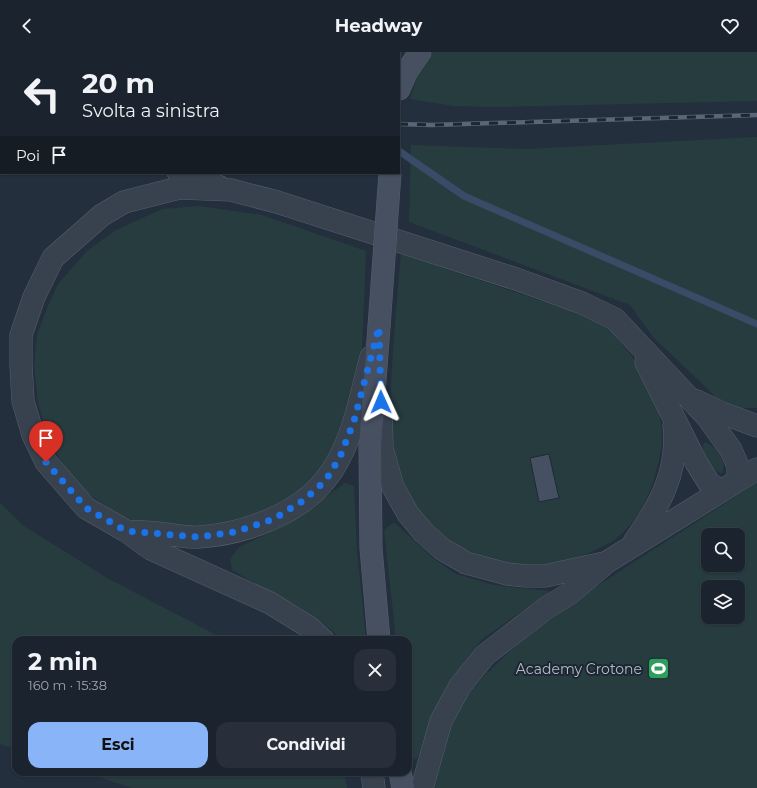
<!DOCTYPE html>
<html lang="it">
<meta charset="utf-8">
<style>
body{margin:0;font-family:Montserrat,sans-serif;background:#282f3a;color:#f1f3f6;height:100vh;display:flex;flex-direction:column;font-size:15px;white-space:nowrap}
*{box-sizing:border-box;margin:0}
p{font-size:13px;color:#a0a4aa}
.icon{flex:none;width:22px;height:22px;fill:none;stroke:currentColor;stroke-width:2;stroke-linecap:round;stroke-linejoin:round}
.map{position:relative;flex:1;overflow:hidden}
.drawer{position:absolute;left:12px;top:584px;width:400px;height:140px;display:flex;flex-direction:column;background:#1b232e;border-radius:12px;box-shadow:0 1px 3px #0004,0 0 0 1px #39404a}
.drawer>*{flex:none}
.hud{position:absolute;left:0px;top:0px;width:400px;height:122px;box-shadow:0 1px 3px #0004,0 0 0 1px #39404a;background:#1b232e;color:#f1f3f6;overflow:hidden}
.buttons{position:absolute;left:701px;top:476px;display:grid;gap:8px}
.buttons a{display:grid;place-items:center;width:44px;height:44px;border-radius:8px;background:#1b232e;box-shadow:0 1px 3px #0004,0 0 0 1px #39404a;font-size:20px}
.pin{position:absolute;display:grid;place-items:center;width:34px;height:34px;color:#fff;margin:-41px -17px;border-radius:50% 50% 50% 0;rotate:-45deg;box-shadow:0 0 4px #0007}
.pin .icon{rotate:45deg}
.me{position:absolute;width:44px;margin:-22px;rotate:359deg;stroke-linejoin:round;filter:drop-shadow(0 0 3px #0008)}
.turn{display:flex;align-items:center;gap:14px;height:84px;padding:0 16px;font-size:18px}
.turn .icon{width:52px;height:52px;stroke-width:2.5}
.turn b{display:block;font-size:28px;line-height:34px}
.then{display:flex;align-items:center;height:38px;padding:0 16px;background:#0003;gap:8px;font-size:15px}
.round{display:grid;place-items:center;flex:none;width:42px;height:42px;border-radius:12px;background:#282f3a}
.overview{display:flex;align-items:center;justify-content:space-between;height:68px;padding:0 16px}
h1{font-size:24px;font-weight:700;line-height:30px}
.button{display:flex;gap:8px;margin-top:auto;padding:8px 16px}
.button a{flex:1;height:46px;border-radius:12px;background:#8ab4f8;color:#111;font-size:16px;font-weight:700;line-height:46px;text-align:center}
.button a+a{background:#282f3a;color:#f1f3f6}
header{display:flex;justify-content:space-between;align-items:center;height:52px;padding:0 16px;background:#1b232e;font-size:18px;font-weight:700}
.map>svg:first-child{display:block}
.green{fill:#263c3f;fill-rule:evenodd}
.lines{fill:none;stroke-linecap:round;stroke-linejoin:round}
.stream{stroke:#394c67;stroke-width:7}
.building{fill:#455162;stroke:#1f2835}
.minor-casing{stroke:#565f6c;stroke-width:22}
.tertiary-casing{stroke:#565f6c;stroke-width:23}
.secondary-casing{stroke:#565f6c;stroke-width:23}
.minor{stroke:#38414e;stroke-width:21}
.tertiary{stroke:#38414e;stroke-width:22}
.secondary{stroke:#465061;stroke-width:22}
.rail-casing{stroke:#5a6575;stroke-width:4.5}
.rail{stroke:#1d2633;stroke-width:3;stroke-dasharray:9;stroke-linecap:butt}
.secondary-bridge-casing{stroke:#565f6c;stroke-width:23;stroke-linecap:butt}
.secondary-bridge{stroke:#465061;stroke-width:22}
.route{stroke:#1a73e8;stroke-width:7;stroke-dasharray:0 12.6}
.labels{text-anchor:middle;stroke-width:4;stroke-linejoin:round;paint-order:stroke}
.poi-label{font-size:14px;fill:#b4bcc9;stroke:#1d2633;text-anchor:end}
</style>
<header><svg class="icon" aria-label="back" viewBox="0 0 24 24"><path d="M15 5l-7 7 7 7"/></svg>Headway<svg class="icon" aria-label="heart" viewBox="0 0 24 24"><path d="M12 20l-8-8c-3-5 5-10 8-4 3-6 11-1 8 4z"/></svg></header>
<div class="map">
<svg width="757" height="736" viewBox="0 0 757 736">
<rect width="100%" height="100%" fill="#242f3e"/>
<path class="green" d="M432,0h325v49l-262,6 -42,-1 -43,-7 8,-24z
M757,85v271h-16l-23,-9 -65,-62 -23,-32 -221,-83 2,-77 115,4z
M199,154l63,9 104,36 -4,101 -16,77 -36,57 -58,38 -98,4 -32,-11 -32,-22 -23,-24 -17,-29 -12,-38 -4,-39 3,-30 10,-27 11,-24 30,-34 28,-20 46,-21z
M401,202l185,62c7,4 16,8 23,13 4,3 8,9 12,14 23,26 41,59 41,94 0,15 -5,31 -9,45 -7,22 -21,47 -42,60 -6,4 -14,7 -20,10 -82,37 -177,-7 -197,-96 -6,-23 -4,-47 -3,-71 2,-44 6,-87 10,-131z
M704,390c12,3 24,20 18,31 -11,-2 -22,-21 -18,-31z
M345,431l9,3 3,64 9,90h-25c-29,-33 -73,-47 -109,-70l-2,-11 9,-12 47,-22z
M757,431v305h-323l11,-47 17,-39 22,-26 38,-36 42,-33zM708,483h30v30h-30zM708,535h30v30h-30z
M0,451l24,23 85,53 117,61h-210v109l-16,-5z
M394,470l39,36 23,16 38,11 57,6 -70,49 -26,35 -34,78 -6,7 -5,-9 -2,-11v-100h-12l-12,-110z
M84,720h260l3,16h-215z"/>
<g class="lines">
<path class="stream" d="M337,0l1,1
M399,99l65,45 293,128"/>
</g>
<path class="building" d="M549,402l10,44 -20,4 -9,-44z"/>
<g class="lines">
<defs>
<path id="minor" d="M0,78h1
M178,121l41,13"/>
<path id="tertiary" d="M646,310l51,102 12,19 12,8
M697,349l25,12 35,13
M381,358l1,38 11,39 15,27 15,18 19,17 24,14 41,11 19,2h19l59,-13
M126,479c13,1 27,1 40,3 10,1 22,4 33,3 44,-3 99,-22 127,-58 27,-34 34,-82 45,-122
M634,490c26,-37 45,-70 40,-117
M323,588l-14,-13 -39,-24 -119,-54 -25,-18 -40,-23 -40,-46 -13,-27 -10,-34 -2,-36v-30l13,-38 19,-39 49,-43 22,-13 55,-14 52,2 46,12 239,77 66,24 33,16 93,99 23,32 7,16v14
M372,720l2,16
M422,736l19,-67 19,-35 25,-31 61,-47 23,-14 38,-32 150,-93"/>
<path id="secondary" d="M389,0v1
M399,37l8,-18 13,-19
M379,275l-9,119 1,102 8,92
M400,720l3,16"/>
</defs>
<use href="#minor" class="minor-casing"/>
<use href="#tertiary" class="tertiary-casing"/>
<use href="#secondary" class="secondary-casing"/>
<use href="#minor" class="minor"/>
<use href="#tertiary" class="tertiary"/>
<use href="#secondary" class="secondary"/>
<defs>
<path id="rail" d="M0,39h1
M399,72l33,1 325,-10"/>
</defs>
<use href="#rail" class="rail-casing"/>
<use href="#rail" class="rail"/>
<defs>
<path id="secondary-bridge" d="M379,275l11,-154"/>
</defs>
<use href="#secondary-bridge" class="secondary-bridge-casing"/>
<use href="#secondary-bridge" class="secondary-bridge"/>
</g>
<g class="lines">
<path class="route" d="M46,410l40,46 40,23 72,6 37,-5 39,-13 30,-19 22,-20 14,-23 14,-36 25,-94 2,75"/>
</g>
<defs>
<symbol id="stadium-square" viewBox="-11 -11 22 22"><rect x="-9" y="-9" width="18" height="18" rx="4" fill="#2e9e5b" stroke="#1d2633"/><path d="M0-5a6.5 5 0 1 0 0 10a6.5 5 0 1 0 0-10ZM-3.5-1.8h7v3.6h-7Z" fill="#fff"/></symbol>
</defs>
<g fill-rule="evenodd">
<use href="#stadium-square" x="646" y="604" width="25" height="25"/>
</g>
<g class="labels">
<g class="poi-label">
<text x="642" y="622">Academy Crotone</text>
</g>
</g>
</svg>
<div class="buttons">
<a><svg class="icon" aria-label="search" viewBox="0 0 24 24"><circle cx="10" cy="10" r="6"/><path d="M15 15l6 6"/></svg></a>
<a><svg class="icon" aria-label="layers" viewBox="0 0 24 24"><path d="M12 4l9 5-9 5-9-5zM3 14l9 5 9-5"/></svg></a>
</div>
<div class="pin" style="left:46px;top:410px;background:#d93025"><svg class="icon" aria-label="arrive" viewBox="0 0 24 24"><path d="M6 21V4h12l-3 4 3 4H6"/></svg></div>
<svg class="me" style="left:381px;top:350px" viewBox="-20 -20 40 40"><path d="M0-17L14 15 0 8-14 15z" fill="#1a73e8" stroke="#fff" stroke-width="4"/></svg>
<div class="hud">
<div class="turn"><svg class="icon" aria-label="left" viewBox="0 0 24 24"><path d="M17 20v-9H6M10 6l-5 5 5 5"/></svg><div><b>20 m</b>Svolta a sinistra</div></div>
<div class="then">Poi<svg class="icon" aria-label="arrive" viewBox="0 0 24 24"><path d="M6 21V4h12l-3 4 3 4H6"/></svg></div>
</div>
<section class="drawer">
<div class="overview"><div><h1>2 min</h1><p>160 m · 15:38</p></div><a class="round"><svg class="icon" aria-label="close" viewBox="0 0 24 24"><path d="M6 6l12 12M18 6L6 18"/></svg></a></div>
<div class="button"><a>Esci</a><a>Condividi</a></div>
</section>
</div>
